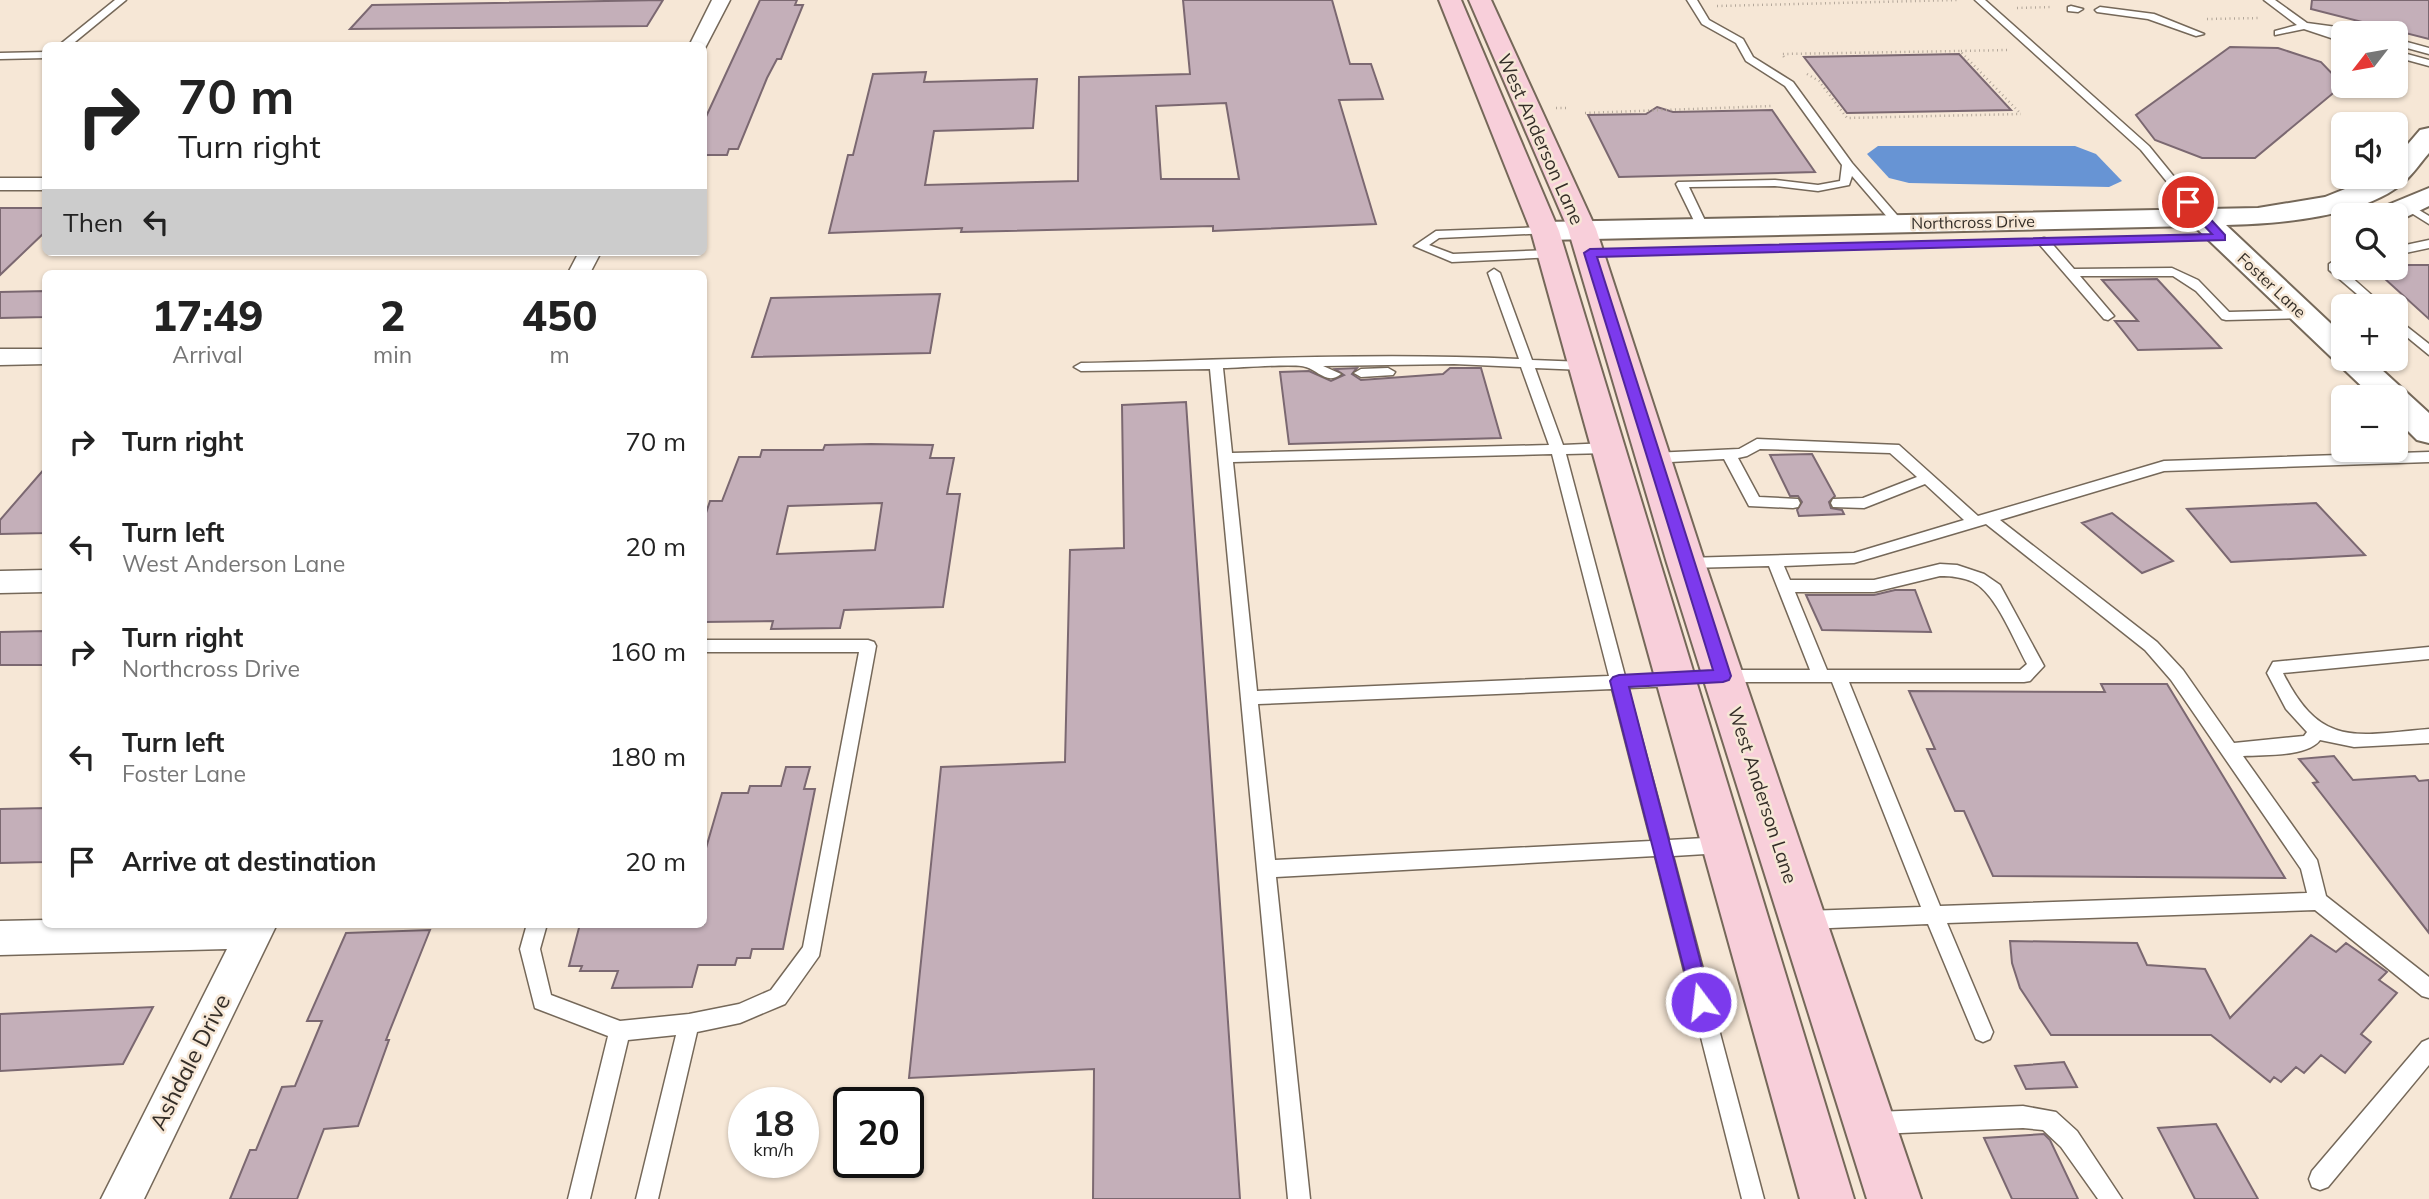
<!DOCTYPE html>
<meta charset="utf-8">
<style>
body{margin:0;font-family:Mulish,sans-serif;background:#f6f6f6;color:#222;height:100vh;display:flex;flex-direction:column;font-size:26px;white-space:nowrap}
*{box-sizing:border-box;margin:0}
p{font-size:23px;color:#767676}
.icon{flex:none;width:38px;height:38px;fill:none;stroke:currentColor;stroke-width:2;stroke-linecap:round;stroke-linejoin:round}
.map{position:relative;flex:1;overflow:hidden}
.drawer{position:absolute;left:42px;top:270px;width:665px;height:658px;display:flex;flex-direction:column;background:#fff;border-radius:10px;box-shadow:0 2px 5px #0004}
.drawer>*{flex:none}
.hud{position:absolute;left:42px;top:42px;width:665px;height:214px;border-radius:10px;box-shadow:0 2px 5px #0004;background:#fff;color:#222;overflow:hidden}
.needle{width:46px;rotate:239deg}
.tools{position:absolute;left:2331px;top:21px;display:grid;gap:14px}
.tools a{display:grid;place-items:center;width:77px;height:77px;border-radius:10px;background:#fff;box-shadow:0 2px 5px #0004;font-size:35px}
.speed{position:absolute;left:728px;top:1087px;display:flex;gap:14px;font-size:35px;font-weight:700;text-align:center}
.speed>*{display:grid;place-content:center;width:91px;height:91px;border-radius:50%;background:#fff;box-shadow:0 2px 5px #0004;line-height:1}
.speed small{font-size:18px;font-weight:400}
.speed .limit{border:4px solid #111;border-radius:10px;background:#fff;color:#111}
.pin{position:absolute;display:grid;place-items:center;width:60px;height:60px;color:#fff;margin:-30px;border:4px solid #fff;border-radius:50%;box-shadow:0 2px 7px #0007}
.me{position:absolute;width:77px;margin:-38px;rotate:345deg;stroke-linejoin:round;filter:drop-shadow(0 0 5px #0008)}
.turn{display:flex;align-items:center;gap:24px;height:147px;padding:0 21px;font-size:32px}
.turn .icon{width:91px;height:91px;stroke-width:2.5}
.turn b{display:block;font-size:49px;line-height:60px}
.then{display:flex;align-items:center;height:66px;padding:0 21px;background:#0003;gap:14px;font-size:26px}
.eta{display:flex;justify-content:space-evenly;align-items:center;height:119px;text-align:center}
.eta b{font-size:42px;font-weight:800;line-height:49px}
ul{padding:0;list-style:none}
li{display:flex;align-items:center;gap:21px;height:105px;padding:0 21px}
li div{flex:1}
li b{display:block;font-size:26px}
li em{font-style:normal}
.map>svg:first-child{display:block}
.water{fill:#6794d4}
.building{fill:#c4afb9;stroke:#7b6871;stroke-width:2;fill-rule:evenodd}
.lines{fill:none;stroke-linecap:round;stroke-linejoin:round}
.service-casing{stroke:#756859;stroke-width:3}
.minor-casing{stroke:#756859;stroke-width:3}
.tertiary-casing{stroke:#756859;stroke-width:4}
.secondary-casing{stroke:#756859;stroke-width:4}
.path{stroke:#b3a79a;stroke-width:2.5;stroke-dasharray:1 3.5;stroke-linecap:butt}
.service{fill:#fff;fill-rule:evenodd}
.minor{fill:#fff;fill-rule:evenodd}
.tertiary{fill:#fff;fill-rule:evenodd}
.secondary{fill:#f8cfda;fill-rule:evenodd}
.route{fill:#7c3aed;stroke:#51269a;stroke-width:2}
.labels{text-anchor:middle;stroke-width:5;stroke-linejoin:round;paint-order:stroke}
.far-street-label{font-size:16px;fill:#332d27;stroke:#f6e7d6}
.street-label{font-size:19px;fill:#332d27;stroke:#f6e7d6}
.near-street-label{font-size:23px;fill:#332d27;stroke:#f6e7d6}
</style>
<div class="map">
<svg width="2429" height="1199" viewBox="0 0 2429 1199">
<rect width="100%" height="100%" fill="#f6e7d6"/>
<path class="water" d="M1878,146h197l21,8 26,27 -13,6 -200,-4 -20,-5 -22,-24z"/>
<path class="building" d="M663,0l-16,26 -297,3 22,-24z
M760,0h37l-2,5h8l-22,54h-4l-10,19 -29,71h-9l-2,6h-23v-34z
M1183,0h149l18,64h21l12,35 -44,1 37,124 -163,7v-5l-252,6 1,-4 -133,5 19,-78h5l20,-81 53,-2 -2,10 113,-3 -4,49 -99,3 -9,54 153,-4 1,-104 111,-3zM1226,103l13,76h-78l-5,-73z
M2312,0h117v39l-118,-30z
M2230,47l48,1 43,14 22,23 -88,73h-53l-47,-18 -19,-25z
M1959,54l52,56 -164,3 -43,-56z
M1657,107l16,5 99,-2 43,62 -196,5 -31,-62 58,-1z
M0,208h46v23l-46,44z
M2396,265h33v54l-56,-51h23z
M2157,279l64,69 -83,2 -23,-29h23l-36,-41z
M46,291v26l-46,1v-26z
M940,294l-10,59 -178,4 19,-59z
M1357,368l-5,6 9,6 82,-6 7,-6h31l20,70 -212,6 -9,-72 29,-1 22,10 13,-6 -9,-6z
M1186,402l54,797h-147l1,-130 -185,9 32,-311 124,-5 5,-212 54,-2 -2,-143z
M871,444l62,1 -3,13h24l-7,36h13l-17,113 -99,3 -4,18 -69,1 2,-8 -69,1v-103l6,-18h12l17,-44h21l2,-7h61l2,-5zM882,503l-7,47 -98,4 11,-48z
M1812,454l23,42 -6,6 2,6 11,2 2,4 -45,2 -2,-6 5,-8 -4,-6h-8l-20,-41z
M46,467v66l-46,1v-14z
M2316,503l49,52 -134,7 -44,-53z
M2112,513l61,48 -31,12 -60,-50z
M1895,590h20l16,42 -109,-2 -16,-35h68z
M46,631v34h-46v-33z
M2101,684h66l118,194 -292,-2 -29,-65h-9l-28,-62h8l-26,-58 196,1z
M2334,756l19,24 62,-4 4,5 10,-1v153l-116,-150 5,-1 -19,-23z
M786,767h24l-6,22h11l-32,160h-31l-2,9h-13l-2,7h-37l-6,22 -80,1 6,-17h-38l2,-5h-13l11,-42h124v-69l18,-62h26l2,-7h31z
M46,808v54l-46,1v-54z
M430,930l-44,110h3l-31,86 -34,3 -27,70h-67l20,-49h6l26,-63 13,-1 27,-65h-15l39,-88z
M2311,935l25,17 10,-9 41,29 -8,8 18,13 -36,41 10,8 -26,31 -24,-18 -17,18 -8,-6 -15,15 -7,-5 -4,5 -59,-47h-160l-31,-47 -8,-25 -2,-22 127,2 10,22 58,4 25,49z
M153,1007l-30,57 -123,7v-57z
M2064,1062l13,25 -51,2 -11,-23z
M2216,1124l42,75h-63l-37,-71z
M2044,1134l6,6 28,59h-66l-28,-61z"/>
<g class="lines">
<defs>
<path id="service" d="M115,0h11l-56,46h-12z
M1687,0h10l12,20 34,19 10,18 40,25 59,81 51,59v4h-8l-43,-50 -3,9 -31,6 -43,-5 -86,1 20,42 -6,4 -4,-2 -23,-47 2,-2 97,-2 43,5 22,-4 2,-16 -57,-79 -39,-25 -10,-18 -34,-19z
M1975,0h10l164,146 57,70v4h-8l-57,-70z
M2264,0h11l32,23 52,7 5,3h-31l10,3v6l-39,-13 -29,6v-4l22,-6z
M2071,6l12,3 -5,3 -10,-1v-4z
M2100,7l54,7 50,20 -8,2 -48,-17 -51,-7 -2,-2z
M2396,39l33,9v6l-33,-9z
M2396,51l33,9v6l-33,-9z
M46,52v6l-46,1v-6z
M2409,204l20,12v8l-24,-15 -2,-2z
M1545,227l6,4 -2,2 -110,5 -10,7 24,9 98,-4 6,4 -2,3 -103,5 -38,-16 22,-15z
M2044,238l4,1 26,30 98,-1 26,12 31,32 74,-2 6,4 -6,4 -77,2 -4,-1 -26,-28 -23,-15h-93l34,40 -6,4 -4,-1 -64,-74v-6z
M2429,240v8l-33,7v-8z
M2343,255v10l-3,2 44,39h-13l-42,-36v-6z
M1494,269l6,4 32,87 52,2 7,4 -7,4 -49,-2 28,77 45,-2 7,5 -7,5 -42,1 59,222 51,-2 6,1 2,5 -2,5 -6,1 -48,2 41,152 53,-3 7,2 2,6 -2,6 -7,2 -49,3 91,343h-22l-87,-343 -379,21 34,322h-22l-78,-830 -129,2 -7,-4 7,-4c146,-3 292,-11 438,-4l-31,-86zM1454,364l67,3 28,78 -317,8 -9,-85c16,0 72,-5 83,-1 13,4 21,18 35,7l-18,-8zM1552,454l57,222 -352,15 -24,-229zM1612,689l39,152 -376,19 -17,-156z
M2396,318l33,26v11l-33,-27z
M1388,368l7,4 -2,3 -32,2 -7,-4 7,-4z
M1757,439l142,6 79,71 186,-55 265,-9v10l-265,9 -164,49 157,122 26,28 51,73 70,-7 3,-4 -21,-23 -19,-36 6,-11 156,-15v12l-146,14c38,76 73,62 146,56v14l-75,4 -34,-7c-12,17 -57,15 -77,16l74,104 9,36 103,81v21l-7,-2 -107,-86 -368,13 46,109 -3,7 -7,3 -7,-3 -48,-115 -122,5 -7,-3 -3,-6 3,-6 7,-3 115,-4 -89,-225h-109l-6,-1 -2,-5 2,-5 6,-1h87l-41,-104 -83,2 -8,-5 8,-5 168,-5 110,-33 -39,-36 -61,24 -31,-1 -2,-4 2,-4 30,-1 54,-21 -27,-24 -130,-4 -13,7 -9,2 21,39 39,2 2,4 -2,4 -5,1 -44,-2 -25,-47 -71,4 -7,-5 7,-5 86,-4zM1986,524l159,126 26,30 130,189 6,24 -367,13 -91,-224h175l6,-1 14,-15 -44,-81 -16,-11 -27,-9 -17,-1 -66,16h-84l-6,-14 70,-3zM1940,576c11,0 22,1 33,6 23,11 41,59 54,82l-7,6h-193l-32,-78h79z
M704,640h164l6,2 2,4 -57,310 -34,48 -45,19 -43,9 -39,167h-22l40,-164 -48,5 -38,159h-22l40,-163 -73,-28 -15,-59 7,-25h20l-7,25 11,46 69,26 69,-7 50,-10 32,-14 32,-43 56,-295h-155z
M2429,1039v26l-101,122 -8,3 -8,-3 -3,-8 3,-8 110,-129z
M2023,1106l33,6 21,19 45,68h-24l-37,-52 -18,-17 -20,-2 -147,6 -8,-3 -3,-8 3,-8 8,-3z"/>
<path id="minor" d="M712,0h18l-26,50v-4h-15z
M0,178h46v12h-46z
M579,252h22l-11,21h-22z
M0,349h46v15l-46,1z
M46,570v22l-46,1v-22z
M46,920v4h231l-133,275h-43l126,-250 -227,6v-34z"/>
<path id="tertiary" d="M2429,128v25c-8,9 -16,21 -25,29 -40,35 -126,42 -178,43l117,110v24h27l59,54v30l-12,-3 -21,-21v-22h-23l-179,-171 -649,14 -10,-3 -4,-6 4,-6 10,-3 713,-14 67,-11 50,-20h21v-19l24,-28z
M2429,188v18l-33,16v-7h-22l4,-6z"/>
<path id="secondary" d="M1439,0h22l98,231 295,968h-54l-269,-968z
M1469,0h22l105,229 109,334 216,636h-54l-200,-636 -99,-334z"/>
</defs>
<use href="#service" class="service-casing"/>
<use href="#minor" class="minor-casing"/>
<use href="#tertiary" class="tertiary-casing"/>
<use href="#secondary" class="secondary-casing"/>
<path class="path" d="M1717,6l240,-6
M2017,8l36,-1
M2207,19l54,-1
M2007,50l-47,1 60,62
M1784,57l-2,-3 178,-3
M1807,74l12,7 28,37 174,-4
M1556,108h10
M1585,113l186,-7"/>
<use href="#service" class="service"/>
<use href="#minor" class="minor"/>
<use href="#tertiary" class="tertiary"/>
<use href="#secondary" class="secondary"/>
</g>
<path class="route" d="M2184,199h8l33,36v5l-628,17 134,419 -2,4 -6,2 -94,5 82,315 -3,6 -7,3 -7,-3 -84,-327 3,-4 6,-2 94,-5 -129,-417 6,-4 622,-15 -28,-30z"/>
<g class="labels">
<g class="far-street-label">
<text transform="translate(1973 222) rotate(-1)" y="6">Northcross Drive</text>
<text transform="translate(2272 285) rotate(43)" y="6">Foster Lane</text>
</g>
<g class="street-label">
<text transform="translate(1541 139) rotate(66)" y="7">West Anderson Lane</text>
<text transform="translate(1763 795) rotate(72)" y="7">West Anderson Lane</text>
</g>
<g class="near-street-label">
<text transform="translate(190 1062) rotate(-63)" y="8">Ashdale Drive</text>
</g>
</g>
</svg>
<div class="tools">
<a><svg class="needle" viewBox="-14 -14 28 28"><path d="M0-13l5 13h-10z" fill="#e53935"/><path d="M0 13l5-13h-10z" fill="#767676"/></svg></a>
<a><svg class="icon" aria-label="sound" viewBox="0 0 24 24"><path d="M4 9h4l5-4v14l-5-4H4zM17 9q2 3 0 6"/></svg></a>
<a><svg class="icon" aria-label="search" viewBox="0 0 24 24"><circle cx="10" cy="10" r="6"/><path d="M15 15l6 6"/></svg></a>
<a>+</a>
<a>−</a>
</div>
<div class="speed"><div>18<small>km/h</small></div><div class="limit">20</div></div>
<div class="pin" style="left:2188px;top:202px;background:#d93025"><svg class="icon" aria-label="arrive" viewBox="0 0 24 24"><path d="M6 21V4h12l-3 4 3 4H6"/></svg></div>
<svg class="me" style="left:1701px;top:1002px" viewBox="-20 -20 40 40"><circle r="17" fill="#7c3aed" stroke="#fff" stroke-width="3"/><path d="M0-11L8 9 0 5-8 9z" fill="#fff"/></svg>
<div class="hud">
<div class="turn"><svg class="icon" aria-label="right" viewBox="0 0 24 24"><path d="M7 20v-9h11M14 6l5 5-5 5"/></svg><div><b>70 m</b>Turn right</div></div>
<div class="then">Then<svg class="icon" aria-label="left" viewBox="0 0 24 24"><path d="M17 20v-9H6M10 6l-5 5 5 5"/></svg></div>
</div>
<section class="drawer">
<div class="eta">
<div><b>17:49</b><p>Arrival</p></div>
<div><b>2</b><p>min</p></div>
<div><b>450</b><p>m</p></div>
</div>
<ul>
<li><svg class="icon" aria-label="right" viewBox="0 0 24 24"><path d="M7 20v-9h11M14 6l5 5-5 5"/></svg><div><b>Turn right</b></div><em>70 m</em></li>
<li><svg class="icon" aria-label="left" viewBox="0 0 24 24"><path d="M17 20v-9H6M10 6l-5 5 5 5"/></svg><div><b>Turn left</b><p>West Anderson Lane</p></div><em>20 m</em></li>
<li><svg class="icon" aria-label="right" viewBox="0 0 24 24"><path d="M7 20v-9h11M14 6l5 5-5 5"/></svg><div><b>Turn right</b><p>Northcross Drive</p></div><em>160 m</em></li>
<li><svg class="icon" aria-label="left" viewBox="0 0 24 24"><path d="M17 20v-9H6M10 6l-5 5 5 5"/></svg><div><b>Turn left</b><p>Foster Lane</p></div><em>180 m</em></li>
<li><svg class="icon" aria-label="arrive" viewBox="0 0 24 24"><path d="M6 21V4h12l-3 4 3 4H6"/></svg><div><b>Arrive at destination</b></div><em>20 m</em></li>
</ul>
</section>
</div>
